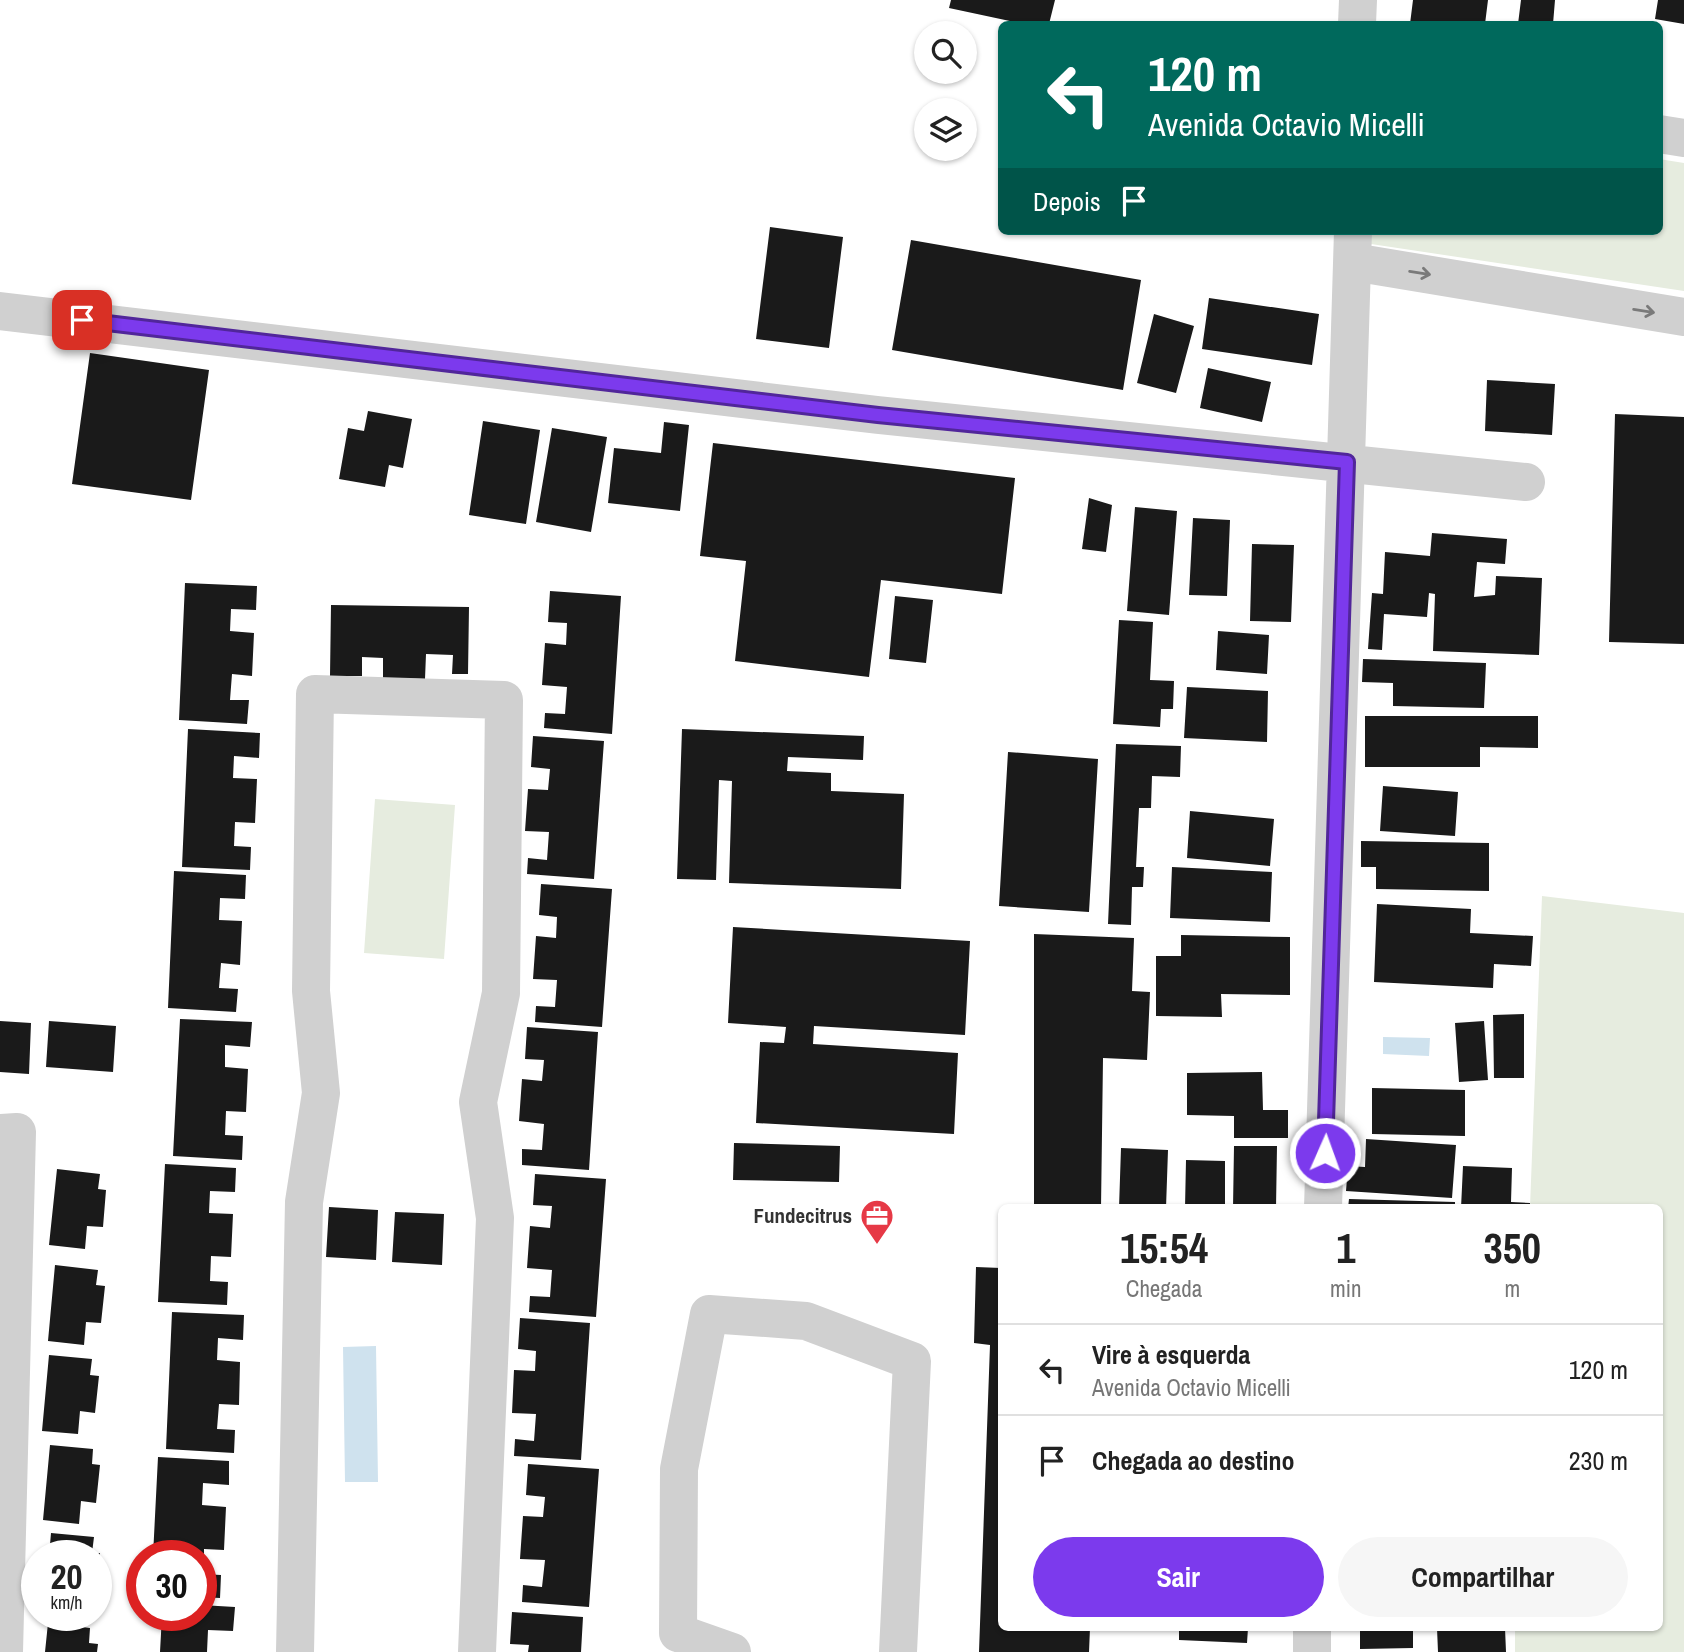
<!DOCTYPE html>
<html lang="pt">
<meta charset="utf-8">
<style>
body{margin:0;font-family:"Archivo Narrow",sans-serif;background:#f6f6f6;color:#222;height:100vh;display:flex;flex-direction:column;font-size:26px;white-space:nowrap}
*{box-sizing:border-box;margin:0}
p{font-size:23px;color:#767676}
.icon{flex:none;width:38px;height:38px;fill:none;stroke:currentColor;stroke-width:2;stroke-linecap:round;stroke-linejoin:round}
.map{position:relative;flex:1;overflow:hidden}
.drawer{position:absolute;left:998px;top:1204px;width:665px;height:427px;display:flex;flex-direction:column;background:#fff;border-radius:10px;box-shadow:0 2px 5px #0004}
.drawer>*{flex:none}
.hud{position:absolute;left:998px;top:21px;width:665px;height:214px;border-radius:10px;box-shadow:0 2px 5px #0004;background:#00695c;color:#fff;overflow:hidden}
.fabs{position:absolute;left:914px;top:21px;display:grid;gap:14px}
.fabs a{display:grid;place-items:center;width:63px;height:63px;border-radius:50%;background:#fff;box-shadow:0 2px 5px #0004;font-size:35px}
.speed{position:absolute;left:21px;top:1540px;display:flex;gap:14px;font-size:35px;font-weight:700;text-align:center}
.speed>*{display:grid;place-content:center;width:91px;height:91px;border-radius:50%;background:#fff;box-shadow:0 2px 5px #0004;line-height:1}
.speed small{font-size:18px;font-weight:400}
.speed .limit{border:10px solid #d22;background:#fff;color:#111}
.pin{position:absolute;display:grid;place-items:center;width:60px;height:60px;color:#fff;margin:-30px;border-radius:14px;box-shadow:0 4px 10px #0006}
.me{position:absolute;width:77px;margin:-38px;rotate:2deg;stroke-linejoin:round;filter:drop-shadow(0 0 5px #0008)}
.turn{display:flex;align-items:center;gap:24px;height:147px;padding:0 35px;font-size:32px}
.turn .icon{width:91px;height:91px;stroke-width:2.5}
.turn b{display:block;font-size:49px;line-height:60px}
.then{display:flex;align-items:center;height:66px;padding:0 35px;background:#0003;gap:14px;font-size:26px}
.eta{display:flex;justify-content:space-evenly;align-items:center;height:119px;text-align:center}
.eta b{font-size:42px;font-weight:700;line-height:49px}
.action{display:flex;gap:14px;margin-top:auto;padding:14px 35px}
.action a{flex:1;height:80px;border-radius:42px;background:#7c3aed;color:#fff;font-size:28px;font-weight:700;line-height:80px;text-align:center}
.action a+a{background:#f6f6f6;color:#222}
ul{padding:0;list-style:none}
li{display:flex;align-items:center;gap:21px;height:91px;padding:0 35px;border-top:2px solid #e0e0e0}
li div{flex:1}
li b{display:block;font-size:26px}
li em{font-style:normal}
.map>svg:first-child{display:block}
.green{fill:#e6ecdf}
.water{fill:#cfe2ee}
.building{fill:#1a1a1a}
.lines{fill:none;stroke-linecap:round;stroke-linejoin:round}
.minor{stroke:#d0d0d0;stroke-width:38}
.oneway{stroke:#7a7a7a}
.route-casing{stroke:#51269a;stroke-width:18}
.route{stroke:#7c3aed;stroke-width:12}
.labels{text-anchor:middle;stroke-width:7;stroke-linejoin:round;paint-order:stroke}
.poi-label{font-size:21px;font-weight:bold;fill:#333;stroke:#fff;text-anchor:end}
</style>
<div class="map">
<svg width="1684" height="1652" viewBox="0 0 1684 1652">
<rect width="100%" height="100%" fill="#fff"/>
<path class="green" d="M1659,159l25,4v128l-313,-47v-13h288z
M375,799l80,6 -11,154 -80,-6z
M1542,896l142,17v739h-169v-24h144v-420l-129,-1z"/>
<path class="water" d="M1383,1037l47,1 -1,18 -46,-2z
M376,1346l2,136h-33l-2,-135z"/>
<path class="building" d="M951,0h104l-6,24h-25l-75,-16z
M1413,0h75l-3,24h-75z
M1521,0h34l-2,24h-35z
M1658,0h26v24l-29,-5z
M770,227l73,10 -14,111 -73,-9z
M911,240l230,40 -18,110 -231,-40z
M1209,298l110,16 -7,51 -110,-16z
M1154,314l40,12 -18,67 -39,-10z
M90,353l119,17 -18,130 -119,-16z
M1208,368l63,14 -9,40 -62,-14z
M1487,380l68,4 -3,51 -67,-4z
M368,411l44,8 -9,49 -14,-3 -4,22 -46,-8 9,-51 16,3z
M1615,414l69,3v227l-75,-2z
M483,421l57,9 -14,94 -57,-9z
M664,422l25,3 -9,86 -72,-8 6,-55 47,5z
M552,428l55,9 -16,95 -55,-10z
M713,443l302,35 -13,116 -121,-14 -12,97 -134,-16 11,-100 -46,-5z
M1089,498l23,7 -6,47 -24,-3z
M1135,507l42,4 -8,104 -42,-4z
M1193,518l37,2 -3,76 -38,-1z
M1432,533l75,6 -2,25 -28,-2 -3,35 21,-2 1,-19 46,2 -3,77 -106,-4 2,-57 -6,-1 -2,24 -43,-3 -2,36 -14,-1 4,-56 11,1 2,-42 45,4z
M1252,544l42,1 -3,77 -41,-1z
M185,583l72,3 -1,24 -25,-1 -1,22 24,2 -2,43 -20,-2 -2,26h19l-2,24 -68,-4z
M550,591l71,5 -9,138 -68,-6 1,-15 20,1 2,-27 -25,-2 3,-42 21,2 1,-22 -19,-1z
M895,596l38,4 -7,63 -37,-4z
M331,605l138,2 -1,67h-16l1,-19 -27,-1 -1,25 -42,-1v-20l-21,-1v19h-32z
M1119,620l34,2 -3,58 24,1 -1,28h-12l-1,18 -47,-3z
M1218,631l51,4 -2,39 -51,-4z
M1363,659l123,4 -2,45 -91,-2v-23l-31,-1z
M1187,687l81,4 -1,51 -83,-4z
M1365,716h173v32l-58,-1v20h-115z
M188,729l72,4 -1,25 -25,-2 -1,22 24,1 -2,44 -20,-1 -1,24 17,1 -1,23 -68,-3z
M682,729l182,7 -1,24 -75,-3 -1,14 44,2v18l73,3 -3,95 -172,-6 3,-102 -13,-1 -3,100 -39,-1z
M533,736l71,5 -10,138 -67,-5 1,-16 19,2 2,-28 -24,-1 3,-42 20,1 2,-21 -19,-2z
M1116,744l65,2 -1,31 -28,-1 -1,32h-12l-3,59h8l-1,20h-11l-1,38 -23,-1z
M1008,752l90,7 -9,153 -90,-6z
M1383,786l75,6 -3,44 -75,-5z
M1190,811l84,8 -4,47 -83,-8z
M1361,841l128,2v48l-113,-2v-22h-15z
M1172,867l100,5 -2,50 -100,-4z
M174,871l72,4 -1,24 -25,-1 -1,22 23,1 -2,44 -19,-2 -2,25 19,1 -2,23 -68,-4z
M541,884l71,5 -10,138 -67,-5 1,-16 19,1 2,-27 -24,-1 3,-43 20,2 1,-21 -18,-2z
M1377,904l94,5 -1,24 63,3 -2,30 -37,-2 -1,24 -119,-6z
M733,927l237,14 -5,94 -151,-9 -1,18 145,9 -4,81 -198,-11 4,-81 24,1 2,-16 -58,-4z
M1034,934l100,4 -2,53 18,1 -3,68 -44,-2 -2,150h-67z
M1181,935l109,2v58l-69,-1 1,23 -66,-1v-60h25z
M1524,1014v64h-30l-1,-63z
M180,1019l72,3 -2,25 -25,-2v22l23,2 -2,43 -20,-1 -1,24 18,1 -1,24 -69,-4z
M0,1021l31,2 -2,51 -29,-2z
M49,1021l67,5 -3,46 -67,-5z
M1484,1021l4,59 -29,2 -4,-59z
M527,1027l71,5 -9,138 -67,-5v-16l20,1 2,-26 -25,-3 3,-42 20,2 2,-21 -19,-1z
M1262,1072l1,38h25v28h-54v-22l-47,-1v-42z
M1372,1088l93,2v46l-93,-2z
M1366,1139l90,6 -4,53 -106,-7 2,-25 17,1z
M734,1143l106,3 -1,36 -106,-2z
M1234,1146h43l-1,62h-43z
M1121,1148l47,2 -2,58h-47z
M1186,1160l39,1v47h-40z
M165,1164l71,4 -1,24 -25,-1 -1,22 24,1 -2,43 -20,-1 -1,25 18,1 -1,23 -69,-3z
M1463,1166l49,2 -1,34 19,1v5h-69z
M57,1169l43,5 -2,15 8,1 -3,37 -16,-1 -2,23 -36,-4z
M535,1174l71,5 -10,138 -67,-5 1,-16 20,1 2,-27 -25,-2 3,-42 20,2 2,-22 -19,-1z
M1349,1199l106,3v6h-107z
M329,1207l49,3 -2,50 -50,-3z
M395,1212l49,2 -2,51 -50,-3z
M55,1265l43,5 -2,15 9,1 -4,37 -15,-1 -2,23 -36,-4z
M976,1267l25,1v360h89l-1,24h-110l11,-307 -16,-2z
M172,1312l72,3 -1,25 -25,-2 -1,22 23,2 -1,43 -20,-1 -2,25 18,1 -1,23 -68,-4z
M520,1318l70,5 -9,137 -67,-4 1,-17 19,2 2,-27 -24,-1 2,-43 21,1 1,-20 -18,-2z
M49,1355l43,4 -2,16 9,1 -4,37 -15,-2 -2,23 -36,-3z
M50,1445l43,4 -1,15 8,1 -4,38 -15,-2 -2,23 -36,-4z
M158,1457l71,4v24l-26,-2 -1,22 24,2 -2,43 -20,-1v7h-51z
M528,1464l71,5 -10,138 -67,-5 1,-17 19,2 3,-27 -25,-1 3,-43 20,1 2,-20 -19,-2z
M51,1533l43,4 -2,16h8l-2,26 -2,-1v-22h-47z
M201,1574l20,1 -1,23 -19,-1z
M201,1605l34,2 -2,24 -25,-1 -1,22h-47l2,-37h39z
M512,1612l71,5 -2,35h-53l1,-7 -19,-1z
M48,1623l42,5 -1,15 9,1 -1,8h-52z
M1179,1628h69l-1,15 -68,-3z
M1360,1628h53v20l-53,1z
M1437,1628h25v3l18,-1v-2h25l1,24h-68z"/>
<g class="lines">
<path class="minor" d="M1357,24l1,-24
M1659,134l25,4
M1353,262l331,55
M0,311l878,104 648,67
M0,1133l17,-1 -13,520
M1323,1208l30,-977
M295,1652l9,-450 17,-109 -10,-102 4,-297 189,6 -3,293 -23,109 17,116 -18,434
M732,1652l-54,-19 1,-164 30,-155 97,7 106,40 -14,291
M1312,1652v-24"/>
</g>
<defs><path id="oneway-shaft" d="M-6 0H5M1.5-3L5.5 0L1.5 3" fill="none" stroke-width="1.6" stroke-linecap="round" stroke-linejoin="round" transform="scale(1.75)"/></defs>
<g class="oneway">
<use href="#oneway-shaft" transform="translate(1420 273) rotate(9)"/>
<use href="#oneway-shaft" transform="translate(1644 311) rotate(9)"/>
</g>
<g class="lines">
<defs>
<path id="route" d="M82,320l796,95 469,47 -22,691"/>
</defs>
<use href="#route" class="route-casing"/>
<use href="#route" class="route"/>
</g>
<defs>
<symbol id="office-pin" viewBox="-11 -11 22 30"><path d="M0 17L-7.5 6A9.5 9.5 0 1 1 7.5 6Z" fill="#e63946" stroke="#fff"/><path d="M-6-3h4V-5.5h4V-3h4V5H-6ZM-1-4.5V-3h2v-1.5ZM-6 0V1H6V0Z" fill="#fff"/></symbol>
</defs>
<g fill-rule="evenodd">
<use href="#office-pin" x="858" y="1197" width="38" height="52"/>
</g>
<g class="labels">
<g class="poi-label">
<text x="852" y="1223">Fundecitrus</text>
</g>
</g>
</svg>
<div class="fabs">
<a><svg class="icon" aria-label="search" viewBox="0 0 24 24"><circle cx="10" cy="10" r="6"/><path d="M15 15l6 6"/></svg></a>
<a><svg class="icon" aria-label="layers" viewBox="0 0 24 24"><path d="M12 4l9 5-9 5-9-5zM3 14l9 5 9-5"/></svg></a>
</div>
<div class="speed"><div>20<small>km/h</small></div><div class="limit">30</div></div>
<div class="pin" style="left:82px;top:320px;background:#d93025"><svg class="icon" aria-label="arrive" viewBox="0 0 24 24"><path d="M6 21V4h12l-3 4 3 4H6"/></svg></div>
<svg class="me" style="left:1325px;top:1153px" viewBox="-20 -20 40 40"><circle r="17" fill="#7c3aed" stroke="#fff" stroke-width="3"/><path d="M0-11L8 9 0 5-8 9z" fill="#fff"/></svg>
<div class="hud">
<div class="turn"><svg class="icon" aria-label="left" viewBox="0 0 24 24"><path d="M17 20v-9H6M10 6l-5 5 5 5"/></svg><div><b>120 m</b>Avenida Octavio Micelli</div></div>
<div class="then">Depois<svg class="icon" aria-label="arrive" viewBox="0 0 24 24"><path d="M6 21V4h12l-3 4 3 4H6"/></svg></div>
</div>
<section class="drawer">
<div class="eta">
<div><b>15:54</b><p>Chegada</p></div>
<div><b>1</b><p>min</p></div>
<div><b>350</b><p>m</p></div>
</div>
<ul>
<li><svg class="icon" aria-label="left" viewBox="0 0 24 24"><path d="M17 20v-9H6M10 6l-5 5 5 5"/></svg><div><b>Vire à esquerda</b><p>Avenida Octavio Micelli</p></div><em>120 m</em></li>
<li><svg class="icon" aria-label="arrive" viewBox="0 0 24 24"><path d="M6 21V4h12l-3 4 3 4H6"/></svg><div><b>Chegada ao destino</b></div><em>230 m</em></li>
</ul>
<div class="action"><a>Sair</a><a>Compartilhar</a></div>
</section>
</div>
